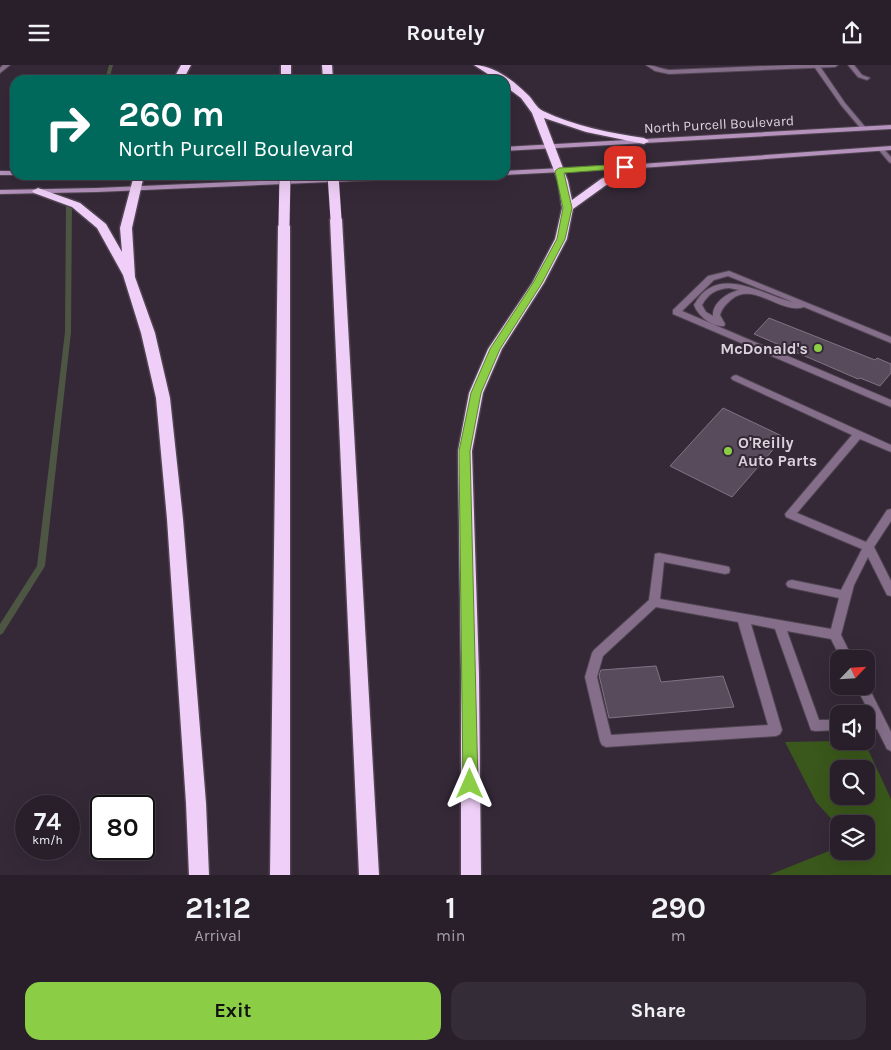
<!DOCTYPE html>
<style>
body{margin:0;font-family:Karla,sans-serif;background:#342c36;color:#f1f3f6;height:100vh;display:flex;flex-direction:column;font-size:19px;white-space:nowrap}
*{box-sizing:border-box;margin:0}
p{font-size:16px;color:#a5a2a8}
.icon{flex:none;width:28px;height:28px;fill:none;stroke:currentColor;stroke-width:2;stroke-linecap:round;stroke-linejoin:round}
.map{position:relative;height:810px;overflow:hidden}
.details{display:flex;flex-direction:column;background:#281f2a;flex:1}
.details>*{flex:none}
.hud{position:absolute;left:10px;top:10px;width:500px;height:105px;border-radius:15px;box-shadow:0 5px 20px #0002,0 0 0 1px #443d47;background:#00695c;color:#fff;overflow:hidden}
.needle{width:32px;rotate:65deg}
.fabs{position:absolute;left:830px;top:585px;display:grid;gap:10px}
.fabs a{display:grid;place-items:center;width:45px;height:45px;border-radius:10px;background:#281f2a;box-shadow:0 5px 20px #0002,0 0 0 1px #443d47;font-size:25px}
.speed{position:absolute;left:15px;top:730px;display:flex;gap:10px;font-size:25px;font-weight:700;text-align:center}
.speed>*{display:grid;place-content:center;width:65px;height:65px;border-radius:50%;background:#281f2a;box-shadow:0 5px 20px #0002,0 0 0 1px #443d47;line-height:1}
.speed small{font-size:12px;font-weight:400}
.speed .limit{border:2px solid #111;border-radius:8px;background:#fff;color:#111}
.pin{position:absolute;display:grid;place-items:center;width:42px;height:42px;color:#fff;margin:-21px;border-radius:10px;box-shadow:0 2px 8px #0006}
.me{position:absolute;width:55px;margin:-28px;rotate:0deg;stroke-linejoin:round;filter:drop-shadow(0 0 4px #0008)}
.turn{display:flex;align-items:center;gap:18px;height:105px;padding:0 25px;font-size:22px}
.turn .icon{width:65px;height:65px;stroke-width:2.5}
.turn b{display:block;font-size:35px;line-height:42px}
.eta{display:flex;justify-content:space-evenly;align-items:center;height:85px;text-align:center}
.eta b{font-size:30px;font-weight:700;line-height:35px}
.cta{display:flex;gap:10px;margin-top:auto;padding:10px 25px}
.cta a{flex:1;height:58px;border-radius:15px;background:#8bce46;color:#111;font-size:20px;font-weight:700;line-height:58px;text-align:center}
.cta a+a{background:#342c36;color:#f1f3f6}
header{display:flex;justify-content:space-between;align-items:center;height:65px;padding:0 25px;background:#281f2a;font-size:22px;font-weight:700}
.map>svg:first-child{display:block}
.green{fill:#3a581b;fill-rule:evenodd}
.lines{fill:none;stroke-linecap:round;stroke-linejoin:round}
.stream{fill:#4d5642;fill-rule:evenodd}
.building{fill:#584b5c;stroke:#817384}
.lane-casing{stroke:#504452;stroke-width:2}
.street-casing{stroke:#504452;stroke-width:2}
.secondary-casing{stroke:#504452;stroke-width:2}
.highway-casing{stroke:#504452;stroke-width:3}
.lane{fill:#846e89;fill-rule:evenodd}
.street{fill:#846e89;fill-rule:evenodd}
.secondary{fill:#b492bc;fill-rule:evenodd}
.highway{fill:#efcff7;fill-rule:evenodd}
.highway-bridge-casing{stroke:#504452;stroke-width:12;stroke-linecap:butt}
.highway-bridge{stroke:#efcff7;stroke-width:11}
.route{fill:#8bce46;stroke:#5a862e}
.poi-dot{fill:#8bce46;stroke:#352938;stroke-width:2}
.labels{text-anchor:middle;stroke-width:4;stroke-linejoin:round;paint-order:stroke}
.far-street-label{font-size:14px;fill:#dbd3dc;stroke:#352938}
.poi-label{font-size:16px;font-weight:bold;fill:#dbd3dc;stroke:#352938;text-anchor:end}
</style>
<header><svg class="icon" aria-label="menu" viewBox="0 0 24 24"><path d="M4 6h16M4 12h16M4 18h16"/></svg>Routely<svg class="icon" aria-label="share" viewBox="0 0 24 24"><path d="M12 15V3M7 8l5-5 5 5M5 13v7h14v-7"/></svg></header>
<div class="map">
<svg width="891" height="810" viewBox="0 0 891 810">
<rect width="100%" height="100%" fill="#352938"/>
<path class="green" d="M839,676h25l27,58v76h-122l70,-28v4h27v-27h-27v3l-23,-25 -31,-60zM839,704h27v27h-27z"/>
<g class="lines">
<path class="stream" d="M109,0h4l-4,15h-4z
M69,136l3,2 -1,129 -26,234 -42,67 -3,2v-11l37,-58 28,-234 1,-129z"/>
</g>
<path class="building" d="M769,253l106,42 2,-2 14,6v9l-11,13 -20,-8 -2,1 -104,-45z
M723,343l61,29 -52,60 -62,-31z
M656,601l5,16 62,-6 11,31 -125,11 -10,-43 2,-5z"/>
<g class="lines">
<defs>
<path id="lane" d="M3,0h7l-10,8v-5z
M646,0c8,0 15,4 23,5l122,-5h47l-3,2 -166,7 -14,-3z
M848,0h6l8,10 8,3 -3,2 -9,-3z
M878,82h4l9,10v6l-2,-1 -11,-13z
M729,206l162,66v6l-87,-36c-23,8 -50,-26 -72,-8 -6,5 -10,9 -12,16l5,9 -1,2c-12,1 -26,-10 -30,-21 23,-42 66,-11 99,-3l-65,-26 -14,4 -32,31 209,89v7l-218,-93v-4l35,-34zM729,223l10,2c-12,3 -27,13 -26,26l-7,-4 -4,-7c7,-12 14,-16 27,-17z
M736,310l155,70v7l-31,-13 -63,74 69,29 21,-32 4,-1v12l-17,26 17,34v15l-4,-1 -19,-38 -14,28 -13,50 12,24h-12l-10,-20 -44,-8 32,89h20v10l-24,1 -4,-1 -36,-101 -24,-5 31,106 -2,4 -4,2 -170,11 -4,-2 -2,-4 -15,-64 7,-24 2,-3 55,-50 6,-46 4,-1 66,13 4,1 1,3 -1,3 -4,1 -61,-12 -4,37 171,30 8,-31 -47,-10 -4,-1 -2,-3 2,-3 4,-1 49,10 21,-41 -76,-32 -1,-3 67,-79 -119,-55 -2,-2 2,-2zM656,542l82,15 30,103 -157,10 -14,-58 6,-21z
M866,617l25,50v19l-4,-2 -10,-20h-11v-10l6,-1 -16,-32h10z"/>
<path id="street" d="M813,0h6l26,38 21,25v2h-4l-21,-25z"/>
<path id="secondary" d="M891,60v4l-386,22v-4z
M891,81v4l-250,18 -136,7h-1l1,-4 136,-7z
M0,106h15l1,4h-16z
M397,110h54l-4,2 -350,15 -97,2v-4l97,-2z"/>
<path id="highway" d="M181,0h10l-8,15h-10z
M281,0h10v15h-10z
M322,0h10l1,15h-10z
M474,0c19,0 40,16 53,29 6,5 9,14 16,17 31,15 67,22 101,27l5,3 -5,3 -58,-12 -42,-14 24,63 4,19 29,-21 36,-15 4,-1 5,3 -37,17 -36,26 -6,30 -23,44 -42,66 -19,44 -11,58 7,223 2,201h-20v-201l-3,-223 11,-58 19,-44 44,-66 23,-44 7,-31 -4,-27 -26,-68 -11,-15 -16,-12v-6h-8z
M134,110h10l-12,53 3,49 20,56 15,65 13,121 23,284 3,72h-20l-3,-72 -19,-284 -11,-121 -15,-65 -18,-58 -26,-47 -25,-21 -38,-14 -2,-2 6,-3 42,15 26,21 16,28 -2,-24z
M336,151l6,3 37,656h-20l-29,-656z
M284,158l6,3v649h-20l8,-649z"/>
</defs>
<use href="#lane" class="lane-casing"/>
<use href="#street" class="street-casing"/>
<use href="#secondary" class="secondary-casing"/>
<use href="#highway" class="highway-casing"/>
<use href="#lane" class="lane"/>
<use href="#street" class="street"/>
<use href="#secondary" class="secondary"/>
<use href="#highway" class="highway"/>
<defs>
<path id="highway-bridge" d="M333,110l3,44
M284,161l1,-51"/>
</defs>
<use href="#highway-bridge" class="highway-bridge-casing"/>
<use href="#highway-bridge" class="highway-bridge"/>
</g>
<path class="route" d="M625,99l3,1v3l-64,5 8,35 -7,31 -23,44 -42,66 -19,44 -11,58 8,333 -3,4 -5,2 -5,-2 -2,-4 -4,-333 12,-58 19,-44 43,-66 24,-44 6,-31 -8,-37 4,-3z"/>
<g class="poi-dot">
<circle cx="818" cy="283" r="5"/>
<circle cx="728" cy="386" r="5"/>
</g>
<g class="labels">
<g class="far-street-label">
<text transform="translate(719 59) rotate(-3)" y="5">North Purcell Boulevard</text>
</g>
<g class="poi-label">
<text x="808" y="289">McDonald's</text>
<text x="738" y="383" text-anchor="start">O'Reilly<tspan x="738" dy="18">Auto Parts</tspan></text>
</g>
</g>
</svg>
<div class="fabs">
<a><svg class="needle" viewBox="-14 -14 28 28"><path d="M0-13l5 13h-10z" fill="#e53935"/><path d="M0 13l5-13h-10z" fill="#a5a2a8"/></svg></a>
<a><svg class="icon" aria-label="sound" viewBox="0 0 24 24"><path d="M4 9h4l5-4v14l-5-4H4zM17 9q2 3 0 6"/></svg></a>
<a><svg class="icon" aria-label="search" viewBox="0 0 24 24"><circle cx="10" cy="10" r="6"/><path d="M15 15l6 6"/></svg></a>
<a><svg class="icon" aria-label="layers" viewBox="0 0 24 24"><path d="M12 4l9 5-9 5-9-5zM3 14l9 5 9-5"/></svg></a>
</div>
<div class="speed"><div>74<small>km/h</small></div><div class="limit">80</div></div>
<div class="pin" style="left:625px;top:102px;background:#d93025"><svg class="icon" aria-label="arrive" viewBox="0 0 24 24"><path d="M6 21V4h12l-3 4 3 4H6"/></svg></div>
<svg class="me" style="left:470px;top:719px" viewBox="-20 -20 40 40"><path d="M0-17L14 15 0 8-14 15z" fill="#8bce46" stroke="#fff" stroke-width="4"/></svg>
<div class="hud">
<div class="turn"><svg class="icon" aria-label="right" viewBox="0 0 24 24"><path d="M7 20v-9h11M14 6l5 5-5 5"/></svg><div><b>260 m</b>North Purcell Boulevard</div></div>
</div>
</div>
<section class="details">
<div class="eta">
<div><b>21:12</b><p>Arrival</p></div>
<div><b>1</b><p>min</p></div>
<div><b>290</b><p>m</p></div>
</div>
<div class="cta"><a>Exit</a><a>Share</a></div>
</section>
